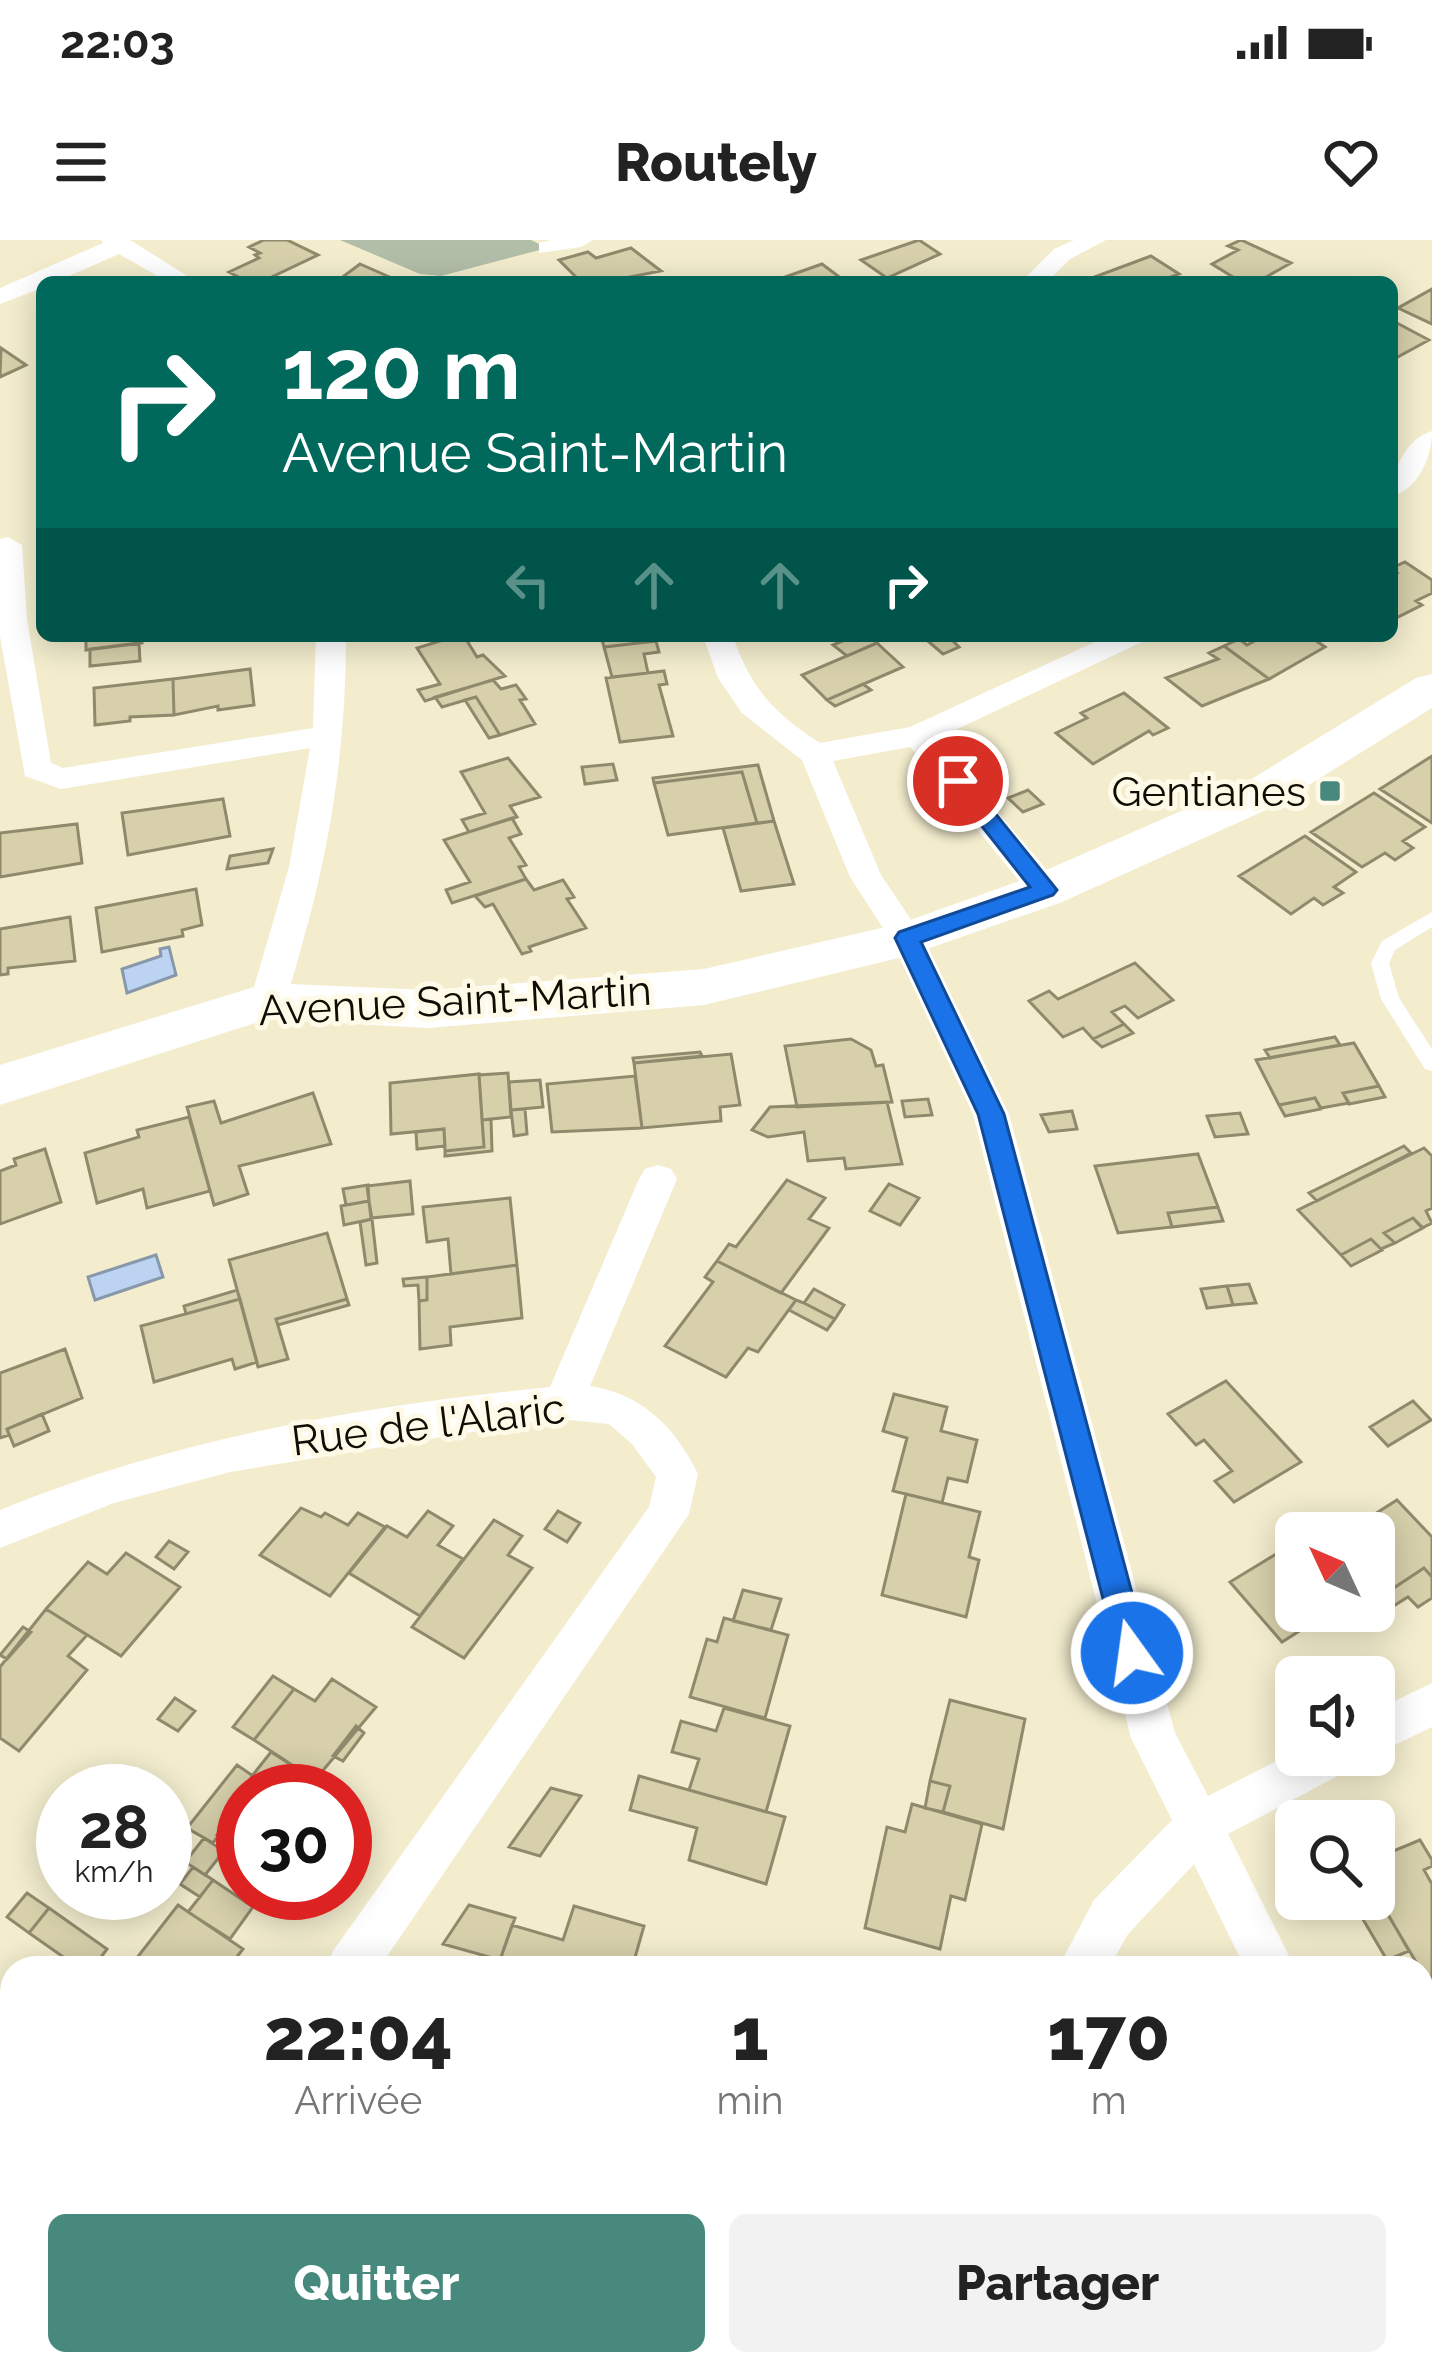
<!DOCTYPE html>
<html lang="fr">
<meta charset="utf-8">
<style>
body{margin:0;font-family:Raleway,sans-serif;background:#f2f2f2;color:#222;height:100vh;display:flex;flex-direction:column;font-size:45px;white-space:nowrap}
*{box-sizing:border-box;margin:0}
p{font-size:39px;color:#767676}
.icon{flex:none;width:66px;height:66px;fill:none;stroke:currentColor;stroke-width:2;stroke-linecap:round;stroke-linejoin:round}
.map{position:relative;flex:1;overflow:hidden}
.sheet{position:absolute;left:0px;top:1716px;width:1434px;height:420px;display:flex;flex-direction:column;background:#fff;border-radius:36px 36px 0 0;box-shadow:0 6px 30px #0003}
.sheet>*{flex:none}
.banner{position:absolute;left:36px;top:36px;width:1362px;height:366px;border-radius:18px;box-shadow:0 6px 30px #0003;background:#00695c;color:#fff;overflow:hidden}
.needle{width:78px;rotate:314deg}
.fabs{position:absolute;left:1275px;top:1272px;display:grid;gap:24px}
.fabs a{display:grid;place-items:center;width:120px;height:120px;border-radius:18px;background:#fff;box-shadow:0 6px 30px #0003;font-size:60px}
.speed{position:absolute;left:36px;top:1524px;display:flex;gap:24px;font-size:60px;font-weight:700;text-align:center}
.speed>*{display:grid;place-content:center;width:156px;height:156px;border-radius:50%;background:#fff;box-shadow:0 6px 30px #0003;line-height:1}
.speed small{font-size:30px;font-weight:400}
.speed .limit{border:18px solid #d22;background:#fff;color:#111}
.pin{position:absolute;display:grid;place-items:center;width:102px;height:102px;color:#fff;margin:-51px;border:6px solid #fff;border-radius:50%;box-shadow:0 3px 12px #0007}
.me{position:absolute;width:132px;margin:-66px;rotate:346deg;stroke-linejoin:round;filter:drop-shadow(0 0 9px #0008)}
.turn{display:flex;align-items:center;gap:42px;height:252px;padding:0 48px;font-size:54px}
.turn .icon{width:156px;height:156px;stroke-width:2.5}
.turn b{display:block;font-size:84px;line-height:102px}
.lanes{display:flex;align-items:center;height:114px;padding:0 48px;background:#0003;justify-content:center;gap:60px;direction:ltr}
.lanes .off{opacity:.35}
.eta{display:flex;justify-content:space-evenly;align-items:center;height:204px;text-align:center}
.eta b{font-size:72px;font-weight:800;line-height:84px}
.primary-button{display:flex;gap:24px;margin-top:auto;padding:24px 48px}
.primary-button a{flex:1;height:138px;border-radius:18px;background:#478a7d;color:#fff;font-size:48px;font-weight:800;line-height:138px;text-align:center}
.primary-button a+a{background:#f2f2f2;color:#222}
.status{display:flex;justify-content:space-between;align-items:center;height:84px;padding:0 60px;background:#fff;direction:ltr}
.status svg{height:33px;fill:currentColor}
header{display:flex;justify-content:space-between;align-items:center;height:156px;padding:0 48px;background:#fff;font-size:54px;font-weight:800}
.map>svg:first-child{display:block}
.green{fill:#b2bea8}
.water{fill:#bcd4f2;stroke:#8898ab;stroke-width:3}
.building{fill:#d7d0ab;stroke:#908a6d;stroke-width:3}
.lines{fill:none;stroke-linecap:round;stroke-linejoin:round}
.lane{fill:#fff;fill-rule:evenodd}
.street{fill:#fff;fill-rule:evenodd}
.secondary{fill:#fff;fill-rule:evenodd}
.route{fill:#1a73e8;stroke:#114b97;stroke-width:3}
.poi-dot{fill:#478a7d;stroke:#fefae7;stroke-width:4.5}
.labels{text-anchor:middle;stroke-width:10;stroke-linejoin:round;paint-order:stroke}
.poi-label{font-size:42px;fill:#0f0d04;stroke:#fefae7;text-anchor:end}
.street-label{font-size:42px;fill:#0f0d04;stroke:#fefae7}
</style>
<div class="status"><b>22:03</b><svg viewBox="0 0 49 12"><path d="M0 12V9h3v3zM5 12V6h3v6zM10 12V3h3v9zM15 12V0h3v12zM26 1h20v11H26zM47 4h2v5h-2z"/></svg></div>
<header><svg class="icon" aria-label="menu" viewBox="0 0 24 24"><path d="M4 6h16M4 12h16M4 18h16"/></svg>Routely<svg class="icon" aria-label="heart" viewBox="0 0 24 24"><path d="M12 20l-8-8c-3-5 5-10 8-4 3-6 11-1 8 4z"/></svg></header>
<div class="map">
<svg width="1432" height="2136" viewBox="0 0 1432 2136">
<rect width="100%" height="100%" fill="#f3edce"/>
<path class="green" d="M340,0h191l16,8 -106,28 -21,-2z"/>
<path class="water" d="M169,707l7,28 -49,18 -5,-24 39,-13 -1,-7z
M156,1015l7,22 -68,23 -7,-23z"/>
<path class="building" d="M264,0h23l31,15 -57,27h-13l-19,-10 30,-14 -4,-3 5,-2 -11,-6z
M919,0l21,14 -53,24 -26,-18z
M1241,0l50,23 -34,19h-16l-29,-18 26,-14 -10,-4z
M631,8l30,23 -57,11 -40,-4 11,-2 -16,-16 29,-8 8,6z
M1151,16l28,18 -21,8h-51l-10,-6z
M360,24l41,18h-65z
M822,24l24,18h-75z
M1432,49v35l-34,-16z
M1395,82l34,18 -37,20z
M1,108l25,17 -26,12z
M1405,322l27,18v13l-16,8 6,4 -30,15v-45l5,-2 -5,-5z
M86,396h55l1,7 -56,7z
M456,396h8l13,21 6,-2 22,21 -80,25 -7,-11 22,-6 -23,-36z
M601,396h54l1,5 -52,6z
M854,396h14l9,7 -30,13 -14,-11z
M922,396h46l-14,6 5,5 -16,7z
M1309,396l16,11 -56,32 -45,-33 15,-7 8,6 17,-9z
M656,401l3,11 -15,2 4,19 -36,4 -8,-30z
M139,403l1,18 -50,5v-17z
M877,403l26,24 -76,33 -25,-25z
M1224,406l45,33 -67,27 -36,-28 52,-19 -9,-6z
M250,429l4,36 -36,5v-4l-44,9 -1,-36z
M664,431l3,13 -8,1 14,51 -53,6 -14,-64z
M173,439l1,36 -44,2v4l-35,4 -1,-37z
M493,440l8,9 15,-4 10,14 -6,1 15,24 -35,11 -24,-38 -34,10 -7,-10z
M863,444l8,6 -36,16 -8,-6z
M1124,453l44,35 -15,7 -4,-4 -56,33 -37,-31 31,-15 -6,-5z
M476,457l24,38 -11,3 -24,-38z
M1432,516v67l-52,-34z
M508,518l32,39 -30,9 7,11 -48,15 -7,-12 23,-7 -24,-41z
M613,524l4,16 -32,4 -3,-17z
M758,525l16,56 -17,2 -15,-51 -88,11 -1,-5z
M742,532l15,51 -89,12 -14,-52z
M1028,550l15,14 -20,8 -15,-14z
M1374,553l51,34 -22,14 10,7 -18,12 -10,-7 -23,14 -51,-35z
M223,559l7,37 -102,19 -6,-42z
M512,578l9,16 -12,4 17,27 -7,2 7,12 -74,24 -6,-13 24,-8 -26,-42z
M774,581l20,63 -53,7 -18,-63z
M77,584l5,39 -82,14v-44z
M1305,596l51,36 -22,15 9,6 -20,12 -9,-7 -23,16 -52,-38z
M273,609l-5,14 -41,6 3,-13z
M526,639l8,11 29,-10 11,17 -7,2 19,29 -57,19 2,4 -9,3 -29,-50 -8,3 -10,-11z
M196,649l6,36 -20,5 1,6 -81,16 -6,-44z
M70,677l5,44 -67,7v6l-8,1v-46z
M1135,723l38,37 -35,18 -13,-12 -13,6 12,12 -31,15 -10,-11 -20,9 -34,-36 20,-10 9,8z
M1124,784l9,9 -31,14 -9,-8z
M1335,797l5,8 -70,13 -5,-8z
M851,799l20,11 5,16 7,-1 9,37 -95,5 -12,-61z
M1354,803l25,43 -36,7 6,10 -28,5 -6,-10 -36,7 -23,-45z
M700,812l2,4 -68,7 -1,-5z
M731,814l9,51 -20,2 1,14 -79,7 -8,-65z
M508,833l3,44 -29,3 -3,-45z
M479,834l5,73 -39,4 -1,-22 -53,5 -1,-51z
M635,836l7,52 -90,4 -5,-48z
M540,840l3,27 -32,3 -2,-28z
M1379,846l6,11 -36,7 -6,-11z
M313,853l18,51 -92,22 9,28 -34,11 -27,-98 27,-6 7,22z
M1315,858l6,11 -36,7 -6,-11z
M928,859l4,16 -27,2 -3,-16z
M887,862l15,62 -56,5 -2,-11 -36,3 -4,-29 -36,5 -16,-7 18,-23z
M525,869l2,25 -13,2 -3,-26z
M1072,871l5,18 -28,3 -8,-17z
M1240,873l8,21 -33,3 -8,-21z
M189,877l21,74 -63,17 -4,-19 -46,14 -12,-50 54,-16 -2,-7z
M491,879l1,32 -47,5v-5l39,-4 -2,-27z
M444,889l1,17 -28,3 -1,-17z
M1404,906l7,7 -94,48 -8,-8z
M1424,908l8,8v52l-6,3 6,12 -10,5 -9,-10 -29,15 11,10 -14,6 -10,-10 -30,16 -43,-45z
M45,909l16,53 -61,22v-53l16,-6 -2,-6z
M1198,914l20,53 -50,6 4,14 -54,6 -23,-67z
M787,940l38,18 -16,21 20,9 -48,65 -64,-32 12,-17 7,3z
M410,941l3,33 -42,4 -4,-32z
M889,944l30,14 -19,27 -30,-14z
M368,945l1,16 -23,4 -3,-16z
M510,958l7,67 -66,9 -3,-35 -21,3 -4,-35z
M369,961l3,18 -28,6 -3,-19z
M1218,967l5,14 -51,6 -4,-14z
M1413,978l10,10 -28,15 -11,-10z
M372,979l5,44 -11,2 -6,-43z
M327,993l20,66 -71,20 12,40 -30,8 -29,-107z
M1371,999l11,11 -31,16 -10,-11z
M717,1021l79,39 -38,52 -10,-4 -22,29 -61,-31 48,-64 -8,-5z
M517,1025l5,53 -72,9 1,18 -31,4 -1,-48 8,-1v-23z
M427,1037v23l-8,1 -1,-16 -14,1 -1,-7z
M1249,1044l7,19 -23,2 -6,-19z
M1227,1046l6,19 -26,3 -6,-19z
M814,1049l30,16 -9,14 -31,-16z
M237,1050l3,9 -54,15 -2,-8z
M240,1059l17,63 -22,7 -3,-10 -78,23 -13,-56z
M347,1059l2,6 -71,20 -2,-6z
M796,1060l8,3 31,16 -8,11 -38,-20z
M65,1109l17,49 -75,31 2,6 -9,3v-65z
M1226,1141l75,81 -67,40 -19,-21 17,-10 -28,-31 -8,5 -28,-31z
M894,1154l53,13 -6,24 36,9 -10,42 -19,-4 -6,25 -49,-12 14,-53 -24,-7z
M1413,1161l18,19 -43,26 -18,-19z
M42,1174l7,17 -35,15 -7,-17z
M906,1254l74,18 -11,45 10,3 -13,57 -84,-22z
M1397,1260l35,37v40l-8,-9 -50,33v-68h-29z
M301,1268l20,9 4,-4 23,12 10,-12 27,14 -55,69 -70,-41z
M428,1271l25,15 -15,19 25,14 -43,57 -71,-43 38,-47 20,11z
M558,1271l22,12 -13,19 -22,-13z
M494,1280l28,16 -14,19 24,13 -68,90 -52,-31z
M169,1301l19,11 -14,17 -18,-12z
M1296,1302v69h35l-49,31 -52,-60z
M126,1313l54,34 -59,69 -75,-47 42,-47 19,12z
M1424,1328l8,9v21l-14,9 -10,-10 -37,23 -8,-9h11v-10z
M743,1350l38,9 -10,31 -38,-9z
M46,1369l41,26 -19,21 19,14 -68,81 -19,-13v-71z
M724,1378l64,17 -23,83 -75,-21 17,-58 10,3z
M23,1387l8,5 -24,27 -7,-4z
M273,1436l21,13 -40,51 -21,-13z
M332,1439l44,28 -61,73 -61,-40 40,-51 21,12z
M175,1458l20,13 -17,20 -20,-12z
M950,1460l75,19 -22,110 -60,-17 7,-26 -20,-5z
M724,1468l66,18 -24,86 -77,-22 10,-31 -27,-7 9,-31 35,10z
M356,1486l8,7 -21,28 -10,-5z
M271,1512l44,28 18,11h-83l9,-11 -7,-4z
M237,1525l22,15 -9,11h-7v10l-30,42 -26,-15z
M639,1536l146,41 -19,67 -77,-24 8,-32 -67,-18z
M930,1541l20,5 -7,26 -18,-4z
M551,1548l30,8 -41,60 -31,-9z
M243,1561v52l-26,-18z
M912,1564l70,20 -17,76 -14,-4 -11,53 -75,-21 22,-101 18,5z
M204,1598l20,13 -19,24 -20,-13z
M1420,1600l12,20v6l-8,4 8,14v105l-58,-98v-32z
M193,1627l20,13 -13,17 -20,-13z
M213,1640l40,27 -23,32 -42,-27z
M27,1653l22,15 -20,25 -22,-16z
M1377,1655l32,56 -22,9 -33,-56z
M178,1665l65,44 -15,19h-99z
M469,1665l46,13 -15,42 -57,-16z
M574,1666l70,20 -10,35 23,7h-133l-24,-8 12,-35 51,15z
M49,1668l58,41 -14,19h-14l-50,-35z
M3,1814l9,7v115l-12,15z
M0,1964l12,9v47l-12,16z
M280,2124h61l-3,10 4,2h-66z
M341,2124h34l-4,12 -33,-2z
M475,2124h56l-7,12h-26l-24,-8z"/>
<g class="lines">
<path class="lane" d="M1432,672v15l-37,23 -6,13 10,35 33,51v22l-7,-2 -44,-70 -10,-36 11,-22z"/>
<path class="street" d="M101,0h29l67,42h-29l-49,-28 -64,28h-13v6l-42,16v-16l103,-45z
M551,0h42l-12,7 -42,6v-10z
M1074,0h32l-36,19 -23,23h-26l33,-33z
M1432,191c0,25 -13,58 -40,65 0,-25 13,-57 40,-65z
M8,297l14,8 5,74 24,144 12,5 250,-40 3,-92h30c0,100 -13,198 -40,294 -8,27 -13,56 -27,80l-12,4 -12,-4 -5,-9 39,-134 21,-119 -249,41 -36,-13 -25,-140v-97z
M703,396h30c17,52 42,78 87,107l90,-16 198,-91h39l-5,6 -206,97 121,143 5,8 -5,8h-24l-123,-151 -77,14 48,114 43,64 85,175 166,619 33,63 88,-45v4h60l-7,15 -121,64 67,134h-50l-51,-104 -66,70 -19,34h-51l36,-68 78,-80 -41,-82 -158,-624 -81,-172 -42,-65 -48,-117 -60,-47 -24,-35z
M658,925l13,4 6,10 -87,207c52,8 85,41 108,88l-9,40 -310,454h-53l7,-17 316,-444 7,-30 -24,-33 -23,-20 -40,-4 -43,3 -296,49 -116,31 -114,45v-38c174,-72 363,-104 550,-123l89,-208 6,-10z
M1432,1443v44l-58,28h-1l1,-44z
M1422,2021l10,5v70l-10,-4z
M43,2124h57l-5,12h-57z
M881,2124h57l5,12h-57z"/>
<path class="secondary" d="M1432,434v34l-155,97 -215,97 -155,54 -203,49 -276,23 -160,-9 -268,86v-40l267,-82 161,7 276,-21 195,-45 129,-46 217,-95 171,-105z"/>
</g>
<path class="route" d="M958,534l7,2 92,114 -4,5 -132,47 83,172 144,539 -5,10 -11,4 -11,-4 -4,-10 -139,-539 -83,-176 4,-6 131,-45 -80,-101v-10z"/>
<rect class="poi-dot" x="1318" y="539" width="24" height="24" rx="6"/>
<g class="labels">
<g class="poi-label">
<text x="1306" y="566">Gentianes</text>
</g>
<g class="street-label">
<text transform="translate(455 760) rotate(-3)" y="15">Avenue Saint-Martin</text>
<text transform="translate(428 1184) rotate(-7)" y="15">Rue de l'Alaric</text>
</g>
</g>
</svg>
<div class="fabs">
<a><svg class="needle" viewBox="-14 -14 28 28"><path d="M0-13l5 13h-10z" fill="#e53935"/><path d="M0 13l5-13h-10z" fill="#767676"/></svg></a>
<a><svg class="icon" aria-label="sound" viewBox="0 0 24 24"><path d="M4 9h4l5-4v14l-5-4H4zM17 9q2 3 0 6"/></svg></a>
<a><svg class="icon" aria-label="search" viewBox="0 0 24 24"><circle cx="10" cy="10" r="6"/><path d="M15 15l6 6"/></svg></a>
</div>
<div class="speed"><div>28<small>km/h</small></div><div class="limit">30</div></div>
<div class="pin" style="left:958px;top:541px;background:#d93025"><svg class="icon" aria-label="arrive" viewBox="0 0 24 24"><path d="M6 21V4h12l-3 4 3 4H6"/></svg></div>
<svg class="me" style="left:1132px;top:1413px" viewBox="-20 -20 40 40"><circle r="17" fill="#1a73e8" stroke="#fff" stroke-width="3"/><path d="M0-11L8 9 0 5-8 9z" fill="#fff"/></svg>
<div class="banner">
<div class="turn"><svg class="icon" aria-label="right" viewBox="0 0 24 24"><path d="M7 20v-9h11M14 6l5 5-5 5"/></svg><div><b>120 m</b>Avenue Saint-Martin</div></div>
<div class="lanes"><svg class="icon off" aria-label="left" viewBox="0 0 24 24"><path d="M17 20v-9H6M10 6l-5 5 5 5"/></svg><svg class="icon off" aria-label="ahead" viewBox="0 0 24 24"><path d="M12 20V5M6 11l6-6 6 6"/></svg><svg class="icon off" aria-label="ahead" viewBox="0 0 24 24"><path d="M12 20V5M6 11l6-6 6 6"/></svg><svg class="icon" aria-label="right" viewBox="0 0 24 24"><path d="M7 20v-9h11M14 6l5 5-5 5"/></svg></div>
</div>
<section class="sheet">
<div class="eta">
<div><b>22:04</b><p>Arrivée</p></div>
<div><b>1</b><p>min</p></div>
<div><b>170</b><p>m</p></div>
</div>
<div class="primary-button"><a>Quitter</a><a>Partager</a></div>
</section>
</div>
